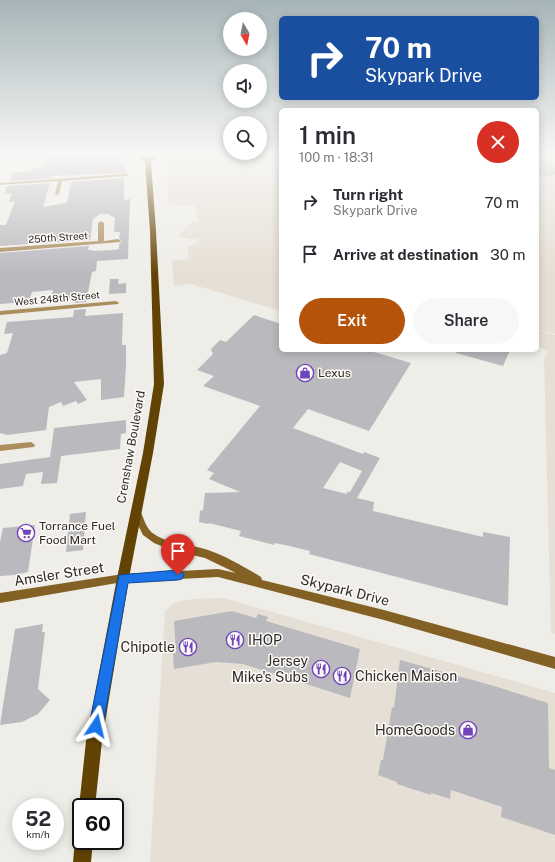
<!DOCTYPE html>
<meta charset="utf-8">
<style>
body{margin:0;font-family:"Public Sans",sans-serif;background:#f7f7f7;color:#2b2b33;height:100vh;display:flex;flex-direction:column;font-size:15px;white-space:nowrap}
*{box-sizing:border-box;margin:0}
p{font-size:13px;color:#7c7c81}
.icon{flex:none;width:22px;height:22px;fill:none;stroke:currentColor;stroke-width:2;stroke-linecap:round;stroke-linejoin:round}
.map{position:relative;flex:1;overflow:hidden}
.sheet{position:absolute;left:279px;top:108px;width:260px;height:244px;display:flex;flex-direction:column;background:#fff;border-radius:6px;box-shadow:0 2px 10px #0003}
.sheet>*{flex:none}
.hud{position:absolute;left:279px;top:16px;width:260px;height:84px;border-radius:6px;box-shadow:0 2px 10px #0003;background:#1a4fa0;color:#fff;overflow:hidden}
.needle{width:26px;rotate:170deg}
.fabs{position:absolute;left:223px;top:12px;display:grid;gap:8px}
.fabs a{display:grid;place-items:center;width:44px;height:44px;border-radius:50%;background:#fff;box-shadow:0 2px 10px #0003;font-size:20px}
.speed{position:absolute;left:12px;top:798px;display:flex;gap:8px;font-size:20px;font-weight:700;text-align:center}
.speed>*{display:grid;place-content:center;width:52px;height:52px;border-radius:50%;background:#fff;box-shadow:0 2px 10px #0003;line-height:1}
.speed small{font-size:10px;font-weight:400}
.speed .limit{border:2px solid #111;border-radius:6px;background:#fff;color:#111}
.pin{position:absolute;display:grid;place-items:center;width:34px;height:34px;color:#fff;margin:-41px -17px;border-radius:50% 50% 50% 0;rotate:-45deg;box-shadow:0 0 4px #0007}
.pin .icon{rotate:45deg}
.me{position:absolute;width:44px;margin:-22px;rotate:10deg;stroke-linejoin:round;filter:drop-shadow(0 0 3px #0008)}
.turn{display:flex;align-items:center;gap:14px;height:84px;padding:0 20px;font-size:18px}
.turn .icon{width:52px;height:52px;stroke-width:2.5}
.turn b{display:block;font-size:28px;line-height:34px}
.round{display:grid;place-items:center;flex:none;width:42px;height:42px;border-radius:21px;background:#f7f7f7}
.summary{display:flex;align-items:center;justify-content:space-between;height:68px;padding:0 20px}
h1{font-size:24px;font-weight:600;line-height:30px}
.primary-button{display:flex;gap:8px;margin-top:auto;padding:8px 20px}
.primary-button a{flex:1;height:46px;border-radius:24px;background:#b45309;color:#fff;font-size:16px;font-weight:600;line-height:46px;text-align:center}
.primary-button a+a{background:#f7f7f7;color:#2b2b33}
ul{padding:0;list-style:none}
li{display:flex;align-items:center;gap:12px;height:52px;padding:0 20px}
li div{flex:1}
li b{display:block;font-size:15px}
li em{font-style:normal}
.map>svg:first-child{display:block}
.built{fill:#e6dfd5}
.building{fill:#bab9be;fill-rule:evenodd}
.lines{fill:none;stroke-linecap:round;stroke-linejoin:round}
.street{fill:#ab8d5e;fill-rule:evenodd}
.secondary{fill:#836124;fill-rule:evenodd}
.primary{fill:#624304;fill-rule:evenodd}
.route{fill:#1a73e8;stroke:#114b97}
.labels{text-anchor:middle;stroke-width:3;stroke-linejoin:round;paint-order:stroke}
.far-street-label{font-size:10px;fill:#2d2c2a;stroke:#fdfaf6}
.poi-label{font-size:12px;fill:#2d2c2a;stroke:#fdfaf6;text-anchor:start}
.street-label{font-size:12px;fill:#2d2c2a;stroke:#fdfaf6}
.near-street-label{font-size:14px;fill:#2d2c2a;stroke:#fdfaf6}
.near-poi-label{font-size:14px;fill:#2d2c2a;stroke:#fdfaf6;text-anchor:end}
</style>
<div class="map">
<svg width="555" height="862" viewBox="0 0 555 862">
<rect width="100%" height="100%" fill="#efede8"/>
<path class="built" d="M165,154h41l22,5 19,1 1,-6h33v157l-90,-27 -17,2 -2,-26 17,-1 -2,-11 12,-7 1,-3 -7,2 -15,-4 14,-14 6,-1 -3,-16h-26z
M537,154h18v180l-18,-5z
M537,330l18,5v299l-4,-1 -7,-274 4,-8 -11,-5z
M223,598l332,95v169h-405l15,-251 9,-8 19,-4z"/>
<path class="building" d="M95,154h8v3l18,-1 -1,7 6,1 -1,9 -73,3v2l-43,3 3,-8 19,-2 1,-2 10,-1 4,-11z
M537,154h3l15,11v10l-18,2z
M124,178v22l6,-1 -2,60 -31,2 -1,10 -4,1 -6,30 -11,1v-6l-24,2 2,-9 -21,2 -2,6 -4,4 -26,2v-51l89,-7 -1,4h5v1l20,-1 6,-1v-5l3,-3 -3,-3 1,-6h-6l1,-14 -7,-4h-8l-7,5 -3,21 -90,6v-21h6l9,-24 -6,1 3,-9 -8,1 3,-8 43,-3 -7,24 24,-4 4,-21z
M110,279h9l-1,5 8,-1v10l-17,1z
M86,309l-1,7 38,-3 -1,32h4v20l-2,32 -23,3v-21l-27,3 13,18 -9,4 -2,-3 -13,5 -2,-4 -12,5 -3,23 -39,5 -7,-2v-78l7,-2 6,-20 -9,1 3,-12 66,-5 1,-7z
M254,315l27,9v26h86l44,13 -42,68 -61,-22 -15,19 70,26 1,-2 16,6 -23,40 17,4 -1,9 110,26v-5l27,5 -2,69 -199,-52 1,-3 -25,-6 -11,-2v2l-35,-9 2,-5 -32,-8 -1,1 -9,-2 1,-11 3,-1 2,-17 35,-1 -31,-13 5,-6 -7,-3 53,-64 -57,-20 11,-10 -17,-6 16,-16 -2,-5 9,-9 6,2zM340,462l22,9 -12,21h-3v2l-24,-6z
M457,350h53l-7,16 -47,-13z
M126,420v13l-5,1 -1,15 -59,7 -4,27 -16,1 2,-12 -17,2 -3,12 -23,3v-25l50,-7 4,-29z
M86,512l-3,38 -17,2 4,-38z
M35,525l-7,47 -13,3 -15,1v-34l3,-14z
M232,611l24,7 2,-4 10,3 -2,4 94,28 -10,49 -107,-34 -27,-2 -42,7 -1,-15 3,-1 -2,-32z
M43,624l-1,8h3l-7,57 12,11 -12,14 -16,8 -22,3 15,-96z
M400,660l94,26 54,17 1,65 6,2v65l-54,-18 1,-10 -51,-17 -1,9 -19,-6v2l-34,-11v-2l-19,-7 3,-15h2l9,-53 2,1z"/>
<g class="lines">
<path class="street" d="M126,174h2v2l-66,5 -3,13 -2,1 -2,-1 3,-13 -58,4v-2z
M101,221l3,2v18l14,-2 3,2 -1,1 -120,10v-4l98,-7v-18z
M116,301l3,2 -1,1 -118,11v-4z
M31,442l4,3 -1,2 -34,4v-6z"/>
<path class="secondary" d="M137,509l3,1c4,9 6,19 14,24 16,11 37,10 54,16 18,6 36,17 53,27l1,3 122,30 171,47v12l-171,-49 -166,-43 -95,5 -123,21v-10l123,-19 95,-5 18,4 -31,-15 -34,-8 -17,-7 -11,-8 -11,-22 2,-3z"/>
<path class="primary" d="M141,154h6l1,5 4,-3v-2h6l-1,4 -6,4 5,69 8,153 -11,69 -24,125 -27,163 -7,66h-14v6l-2,-6 7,-66 31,-163 26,-125 11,-69 -4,-153 -5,-69 -4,-4z
M81,834v7h12l-2,21h-18l2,-21 3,-6z"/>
</g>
<linearGradient id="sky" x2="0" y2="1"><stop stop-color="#a6b5b8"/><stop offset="0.56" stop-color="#f8f7f5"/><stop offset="1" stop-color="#f8f7f5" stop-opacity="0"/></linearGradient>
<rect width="555" height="275" fill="url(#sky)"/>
<path class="route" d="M178,570l4,2 2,3 -2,4 -4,1 -50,3 -25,143 -2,5 -5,2 -5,-2 -2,-5 30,-151z"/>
<defs>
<symbol id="shop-ring" viewBox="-11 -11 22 22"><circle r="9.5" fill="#fdfaf6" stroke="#6f44bc" stroke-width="1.5"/><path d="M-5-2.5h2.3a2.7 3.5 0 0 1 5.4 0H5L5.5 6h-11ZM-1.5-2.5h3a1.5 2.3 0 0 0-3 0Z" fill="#6f44bc"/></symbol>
<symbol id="supermarket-ring" viewBox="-11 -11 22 22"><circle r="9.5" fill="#fdfaf6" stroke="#6f44bc" stroke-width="1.5"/><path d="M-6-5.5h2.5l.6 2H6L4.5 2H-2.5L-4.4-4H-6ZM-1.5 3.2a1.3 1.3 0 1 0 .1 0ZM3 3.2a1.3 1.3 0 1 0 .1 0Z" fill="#6f44bc"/></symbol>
<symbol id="restaurant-ring" viewBox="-11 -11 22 22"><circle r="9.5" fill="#fdfaf6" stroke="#6f44bc" stroke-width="1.5"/><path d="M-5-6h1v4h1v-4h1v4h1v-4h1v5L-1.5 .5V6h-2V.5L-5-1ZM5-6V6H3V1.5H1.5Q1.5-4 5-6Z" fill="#6f44bc"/></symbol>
</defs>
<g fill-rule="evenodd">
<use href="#shop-ring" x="295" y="363" width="20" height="20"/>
<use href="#supermarket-ring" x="16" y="523" width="20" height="20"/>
<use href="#restaurant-ring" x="225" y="630" width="20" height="20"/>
<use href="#restaurant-ring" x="178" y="637" width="20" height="20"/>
<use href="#restaurant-ring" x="311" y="659" width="20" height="20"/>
<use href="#restaurant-ring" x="332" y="666" width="20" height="20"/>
<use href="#shop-ring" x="458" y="720" width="20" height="20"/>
</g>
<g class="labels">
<g class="far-street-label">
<text transform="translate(58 237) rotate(-4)" y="4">250th Street</text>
<text transform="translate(57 298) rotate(-5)" y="4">West 248th Street</text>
</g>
<g class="poi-label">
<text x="318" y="377">Lexus</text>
<text x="39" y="530">Torrance Fuel<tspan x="39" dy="14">Food Mart</tspan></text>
</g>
<g class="street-label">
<text transform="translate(131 447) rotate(-80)" y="4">Crenshaw Boulevard</text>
</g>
<g class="near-street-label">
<text transform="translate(59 574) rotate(-9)" y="5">Amsler Street</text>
<text transform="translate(345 590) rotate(14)" y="5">Skypark Drive</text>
</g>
<g class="near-poi-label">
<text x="248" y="645" text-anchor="start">IHOP</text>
<text x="175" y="652">Chipotle</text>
<text x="308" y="666">Jersey<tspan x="308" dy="16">Mike's Subs</tspan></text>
<text x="355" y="681" text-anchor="start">Chicken Maison</text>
<text x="455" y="735">HomeGoods</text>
</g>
</g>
</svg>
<div class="fabs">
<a><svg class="needle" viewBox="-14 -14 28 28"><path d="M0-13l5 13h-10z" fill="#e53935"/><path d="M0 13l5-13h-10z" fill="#7c7c81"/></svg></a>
<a><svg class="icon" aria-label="sound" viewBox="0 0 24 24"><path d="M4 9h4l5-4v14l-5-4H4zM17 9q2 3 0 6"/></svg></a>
<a><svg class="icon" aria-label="search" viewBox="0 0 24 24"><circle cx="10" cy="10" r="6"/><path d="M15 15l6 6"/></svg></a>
</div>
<div class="speed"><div>52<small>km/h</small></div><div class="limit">60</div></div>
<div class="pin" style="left:178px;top:575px;background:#d93025"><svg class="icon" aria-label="arrive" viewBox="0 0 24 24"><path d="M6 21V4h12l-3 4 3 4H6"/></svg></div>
<svg class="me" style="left:96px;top:726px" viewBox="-20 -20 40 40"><path d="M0-17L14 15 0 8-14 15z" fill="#1a73e8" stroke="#fff" stroke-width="4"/></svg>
<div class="hud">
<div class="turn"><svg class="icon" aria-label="right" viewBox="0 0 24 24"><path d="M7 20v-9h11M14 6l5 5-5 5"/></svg><div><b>70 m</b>Skypark Drive</div></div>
</div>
<section class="sheet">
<div class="summary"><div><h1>1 min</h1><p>100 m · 18:31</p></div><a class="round" style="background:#d93025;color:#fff"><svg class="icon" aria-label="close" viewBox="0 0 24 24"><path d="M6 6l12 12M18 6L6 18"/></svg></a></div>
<ul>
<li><svg class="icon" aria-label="right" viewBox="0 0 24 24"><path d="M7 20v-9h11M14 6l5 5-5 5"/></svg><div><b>Turn right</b><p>Skypark Drive</p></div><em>70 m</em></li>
<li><svg class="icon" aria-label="arrive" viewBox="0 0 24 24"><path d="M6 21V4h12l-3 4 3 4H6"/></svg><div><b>Arrive at destination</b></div><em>30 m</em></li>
</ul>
<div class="primary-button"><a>Exit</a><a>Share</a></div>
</section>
</div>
